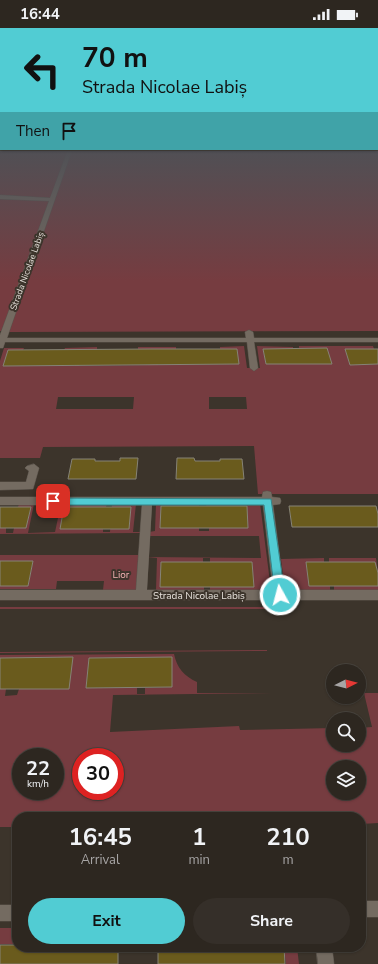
<!DOCTYPE html>
<meta charset="utf-8">
<style>
body{margin:0;font-family:"Nunito Sans",sans-serif;background:#352f29;color:#f1f3f6;height:100vh;display:flex;flex-direction:column;font-size:15px;white-space:nowrap}
*{box-sizing:border-box;margin:0}
p{font-size:13px;color:#a7a5a5}
.icon{flex:none;width:22px;height:22px;fill:none;stroke:currentColor;stroke-width:2;stroke-linecap:round;stroke-linejoin:round}
.map{position:relative;flex:1;overflow:hidden}
.drawer{position:absolute;left:12px;top:784px;width:354px;height:140px;display:flex;flex-direction:column;background:#2d2720;border-radius:16px;box-shadow:0 1px 3px #0004,0 0 0 1px #48443e}
.drawer>*{flex:none}
.guide{position:absolute;left:0px;top:0px;width:378px;height:122px;box-shadow:0 1px 3px #0004,0 0 0 1px #48443e;background:#51ccd3;color:#111;overflow:hidden}
.needle{width:26px;rotate:84deg}
.controls{position:absolute;left:326px;top:636px;display:grid;gap:8px}
.controls a{display:grid;place-items:center;width:40px;height:40px;border-radius:50%;background:#2d2720;box-shadow:0 1px 3px #0004,0 0 0 1px #48443e;font-size:20px}
.speed{position:absolute;left:12px;top:720px;display:flex;gap:8px;font-size:20px;font-weight:700;text-align:center}
.speed>*{display:grid;place-content:center;width:52px;height:52px;border-radius:50%;background:#2d2720;box-shadow:0 1px 3px #0004,0 0 0 1px #48443e;line-height:1}
.speed small{font-size:10px;font-weight:400}
.speed .limit{border:6px solid #d22;background:#fff;color:#111}
.pin{position:absolute;display:grid;place-items:center;width:34px;height:34px;color:#fff;margin:-17px;border-radius:8px;box-shadow:0 2px 6px #0006}
.me{position:absolute;width:44px;margin:-22px;rotate:353deg;stroke-linejoin:round;filter:drop-shadow(0 0 3px #0008)}
.turn{display:flex;align-items:center;gap:14px;height:84px;padding:0 16px;font-size:18px}
.turn .icon{width:52px;height:52px;stroke-width:2.5}
.turn b{display:block;font-size:28px;line-height:34px}
.then{display:flex;align-items:center;height:38px;padding:0 16px;background:#0003;gap:8px;font-size:15px}
.eta{display:flex;justify-content:space-evenly;align-items:center;height:68px;text-align:center}
.eta b{font-size:24px;font-weight:700;line-height:28px}
.action{display:flex;gap:8px;margin-top:auto;padding:8px 16px}
.action a{flex:1;height:46px;border-radius:24px;background:#51ccd3;color:#111;font-size:16px;font-weight:700;line-height:46px;text-align:center}
.action a+a{background:#352f29;color:#f1f3f6}
.status{display:flex;justify-content:space-between;align-items:center;height:28px;padding:0 20px;background:#2d2720;direction:ltr}
.status svg{height:11px;fill:currentColor}
.map>svg:first-child{display:block}
.green{fill:#763c40;fill-rule:evenodd}
.building{fill:#6a5b1d;stroke:#868376}
.lines{fill:none;stroke-linecap:round;stroke-linejoin:round}
.minor-casing{stroke:#5a534b;stroke-width:1}
.minor{fill:#746b61;fill-rule:evenodd}
.route{fill:#51ccd3;stroke:#358589}
.labels{text-anchor:middle;stroke-width:4;stroke-linejoin:round;paint-order:stroke}
.far-street-label{font-size:9px;fill:#e7e2dc;stroke:#3c342b}
.park-label{font-size:10px;fill:#f6b2b4;stroke:#3c342b}
.street-label{font-size:10px;fill:#e7e2dc;stroke:#3c342b}
</style>
<div class="status"><b>16:44</b><svg viewBox="0 0 49 12"><path d="M0 12V9h3v3zM5 12V6h3v6zM10 12V3h3v9zM15 12V0h3v12zM26 1h20v11H26zM47 4h2v5h-2z"/></svg></div>
<div class="map">
<svg width="378" height="936" viewBox="0 0 378 936">
<rect width="100%" height="100%" fill="#3c342b"/>
<path class="green" d="M0,122h378v181l-370,1 -8,-1z
M244,318l3,22h13l-3,-22 36,1v2h-30l3,15h65l-32,-15v-3h74l1,3h-29l5,16 28,-1v130h-120l-4,-48 -211,1 -3,11h-40v-97l4,-13h20l-1,2h-15l-5,16h72l2,-16h-13l1,-2 32,-1v3h-15l-3,16 71,-1 1,-15h-13v-3h38v3h-18v15l80,-1 -1,-15h-17v-2zM58,369h76l-1,12h-77zM209,369h37l1,12h-38z
M260,475l11,87h-61v-3h44l-2,-25h-42v-4h-7v4h-42l-1,25h44v3h-48l1,-32 -10,-1 114,1 -2,-22h-111l1,-4 6,-1 1,-27h43v2h-38l-1,21 39,1v3h10v-3h39l-1,-22h-41l1,-2z
M19,476h15l-6,29 27,-1 6,-28h46l-1,3h-42l-4,22h43v3h7l2,-28h24l-3,28h8l-1,1 -140,1v-6h6v5h7l1,-5h12l5,-21h-13z
M0,527h139l-3,35h-33l1,-9h-47l-1,8h-56v-3h28l5,-25h-33z
M324,530v4h-18l3,24h21v4h-45l-4,-31z
M329,530h47l2,15 -3,-11h-46z
M334,558h44v4h-44z
M0,579h267l1,2h-268z
M267,622v1l-267,2v-1z
M174,626c3,14 10,22 23,28v11h76l-160,2 -3,37 129,-6 1,4 93,-2v17h26v-17l13,-1 -8,-34h14v130l-17,1v-7h-344v10h-17v-138h6l-1,7 12,-1 2,-6h50l-69,-31v-3zM172,629v30l-27,1v6h-8v-6h-51l3,-30zM21,729h34v34h-34zM81,729h34v34h-34zM333,739h26v26h-26z
M0,900h17v16h-17z
M284,919h13l2,17h-13z"/>
<path class="building" d="M327,320l5,16h-66l-3,-15z
M151,321h86l2,15 -236,2 5,-16z
M345,321h33v15l-28,1z
M120,430h18l-2,21h-68l4,-20h23v2h25z
M177,430h17l1,3h25v-2h22l2,20h-68z
M161,478h86l1,22h-88z
M289,478h87l2,8v13h-86z
M0,479h31l-5,21h-26z
M64,479h67l-2,22h-69z
M0,533h33l-5,25h-28z
M161,534h91l2,25h-94z
M306,534h69l3,11v13h-69z
M73,629l-4,32h-69v-31z
M172,629v30l-86,1 3,-30z
M0,917h17v2h101v17h-118z
M158,919h126l1,17h-127z"/>
<g class="lines">
<defs>
<path id="minor" d="M68,122h4l-65,188h239l-1,-6 4,-2 4,2 1,6h124v4h-124l4,26 -4,3 -4,-3 -3,-26h-242l-2,6h-3v-13l49,-134 -49,-2v-4l50,3z
M34,436l5,4 -6,21 -33,1v-8h26l3,-11 -4,-3 2,-2z
M267,463l4,1 1,5 8,1 1,3 -1,3 -7,1 11,85h94v10h-92l1,8 -2,4 -4,1 -4,-1 -3,-12h-274v-10h136l6,-85h-142v-8h262l1,-5zM152,477h111l10,85h-126z
M361,873h17v16h-17z
M0,877h17v16h-17z
M316,919h16l2,17h-16z"/>
</defs>
<use href="#minor" class="minor-casing"/>
<use href="#minor" class="minor"/>
</g>
<linearGradient id="sky" x2="0" y2="1"><stop stop-color="#211d18"/><stop offset="0.48" stop-color="#505055"/><stop offset="1" stop-color="#505055" stop-opacity="0"/></linearGradient>
<rect width="378" height="253" fill="url(#sky)"/>
<path class="route" d="M53,470l218,1 14,96 -2,4 -3,1 -4,-1 -1,-4 -11,-90h-211l-5,-4z"/>
<g class="labels">
<g class="far-street-label">
<text transform="translate(27 243) rotate(-70)" y="3">Strada Nicolae Labiș</text>
</g>
<g class="park-label">
<text x="121" y="550">Lior</text>
</g>
<g class="street-label">
<text x="199" y="571">Strada Nicolae Labiș</text>
</g>
</g>
</svg>
<div class="controls">
<a><svg class="needle" viewBox="-14 -14 28 28"><path d="M0-13l5 13h-10z" fill="#e53935"/><path d="M0 13l5-13h-10z" fill="#a7a5a5"/></svg></a>
<a><svg class="icon" aria-label="search" viewBox="0 0 24 24"><circle cx="10" cy="10" r="6"/><path d="M15 15l6 6"/></svg></a>
<a><svg class="icon" aria-label="layers" viewBox="0 0 24 24"><path d="M12 4l9 5-9 5-9-5zM3 14l9 5 9-5"/></svg></a>
</div>
<div class="speed"><div>22<small>km/h</small></div><div class="limit">30</div></div>
<div class="pin" style="left:53px;top:473px;background:#d93025"><svg class="icon" aria-label="arrive" viewBox="0 0 24 24"><path d="M6 21V4h12l-3 4 3 4H6"/></svg></div>
<svg class="me" style="left:280px;top:567px" viewBox="-20 -20 40 40"><circle r="17" fill="#51ccd3" stroke="#fff" stroke-width="3"/><path d="M0-11L8 9 0 5-8 9z" fill="#fff"/></svg>
<div class="guide">
<div class="turn"><svg class="icon" aria-label="left" viewBox="0 0 24 24"><path d="M17 20v-9H6M10 6l-5 5 5 5"/></svg><div><b>70 m</b>Strada Nicolae Labiș</div></div>
<div class="then">Then<svg class="icon" aria-label="arrive" viewBox="0 0 24 24"><path d="M6 21V4h12l-3 4 3 4H6"/></svg></div>
</div>
<section class="drawer">
<div class="eta">
<div><b>16:45</b><p>Arrival</p></div>
<div><b>1</b><p>min</p></div>
<div><b>210</b><p>m</p></div>
</div>
<div class="action"><a>Exit</a><a>Share</a></div>
</section>
</div>
